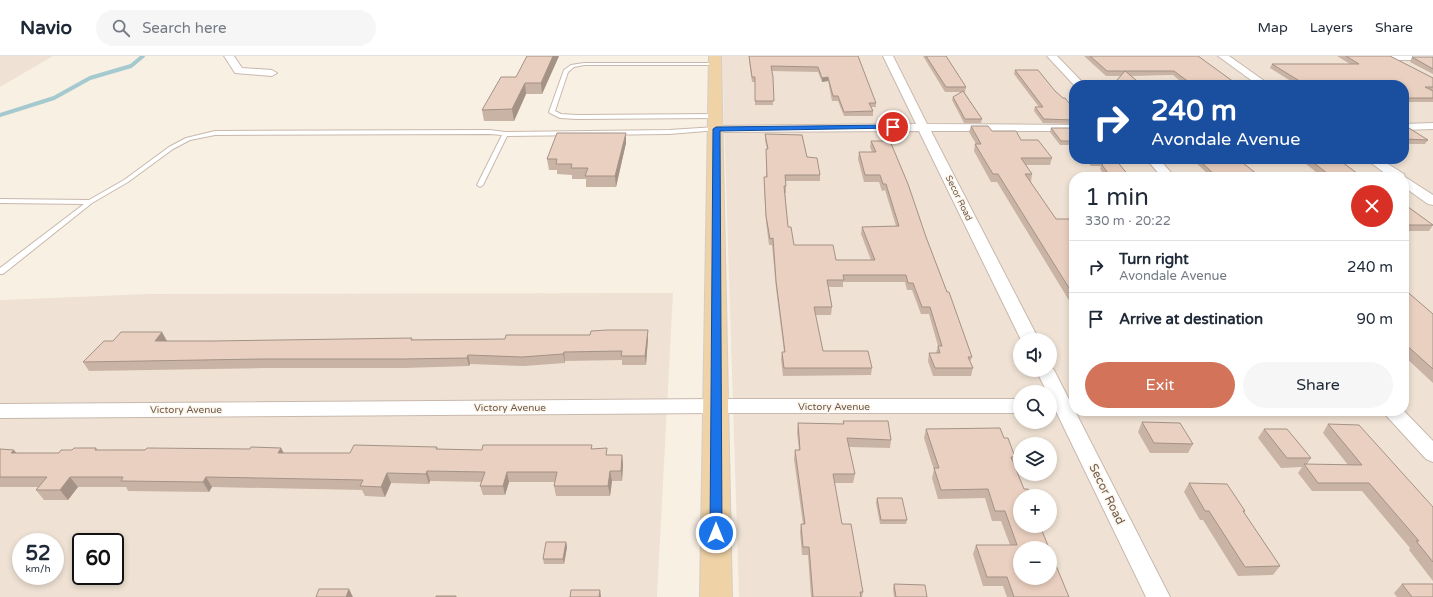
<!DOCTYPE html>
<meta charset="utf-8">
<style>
body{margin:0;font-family:"Varela Round",sans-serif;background:#f6f6f7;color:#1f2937;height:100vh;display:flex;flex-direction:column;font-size:15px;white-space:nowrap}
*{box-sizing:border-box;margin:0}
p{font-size:13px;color:#747a83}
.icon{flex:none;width:22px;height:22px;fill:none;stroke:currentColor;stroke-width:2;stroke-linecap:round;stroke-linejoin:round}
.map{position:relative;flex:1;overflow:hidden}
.panel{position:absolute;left:1069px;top:116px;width:340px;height:244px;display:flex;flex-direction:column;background:#fff;border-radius:16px;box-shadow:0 2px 6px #0003}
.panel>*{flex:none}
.hud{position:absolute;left:1069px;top:24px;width:340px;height:84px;border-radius:16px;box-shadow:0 2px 6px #0003;background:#1a4fa0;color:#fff;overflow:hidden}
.fabs{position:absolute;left:1013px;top:277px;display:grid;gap:8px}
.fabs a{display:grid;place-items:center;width:44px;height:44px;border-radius:50%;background:#fff;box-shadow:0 2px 6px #0003;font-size:20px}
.speed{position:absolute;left:12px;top:477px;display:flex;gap:8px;font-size:20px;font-weight:700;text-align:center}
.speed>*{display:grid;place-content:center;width:52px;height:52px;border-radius:50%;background:#fff;box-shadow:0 2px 6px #0003;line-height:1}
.speed small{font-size:10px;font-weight:400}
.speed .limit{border:2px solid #111;border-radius:6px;background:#fff;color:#111}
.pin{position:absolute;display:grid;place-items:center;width:34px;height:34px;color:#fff;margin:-17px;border:2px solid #fff;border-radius:50%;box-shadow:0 1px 4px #0007}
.me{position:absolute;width:44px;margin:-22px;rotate:0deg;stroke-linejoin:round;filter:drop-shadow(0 0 3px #0008)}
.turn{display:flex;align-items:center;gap:14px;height:84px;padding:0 16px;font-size:18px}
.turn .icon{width:52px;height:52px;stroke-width:2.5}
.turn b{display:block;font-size:28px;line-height:34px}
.round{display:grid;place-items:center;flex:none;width:42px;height:42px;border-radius:21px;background:#f6f6f7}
.overview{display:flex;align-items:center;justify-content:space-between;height:68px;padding:0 16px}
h1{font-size:24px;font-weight:600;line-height:30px}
.cta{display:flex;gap:8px;margin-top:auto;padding:8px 16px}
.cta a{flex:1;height:46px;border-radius:24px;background:#d2735a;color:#fff;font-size:16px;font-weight:600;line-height:46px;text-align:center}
.cta a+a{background:#f6f6f7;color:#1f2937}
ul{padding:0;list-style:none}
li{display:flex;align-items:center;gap:12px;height:52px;padding:0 16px;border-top:1px solid #e0e1e3}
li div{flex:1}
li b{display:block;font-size:15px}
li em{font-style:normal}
header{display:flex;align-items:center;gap:24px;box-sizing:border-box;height:56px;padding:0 20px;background:#fff;border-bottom:1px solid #e0e1e3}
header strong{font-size:19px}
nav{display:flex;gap:22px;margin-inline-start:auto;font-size:14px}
.search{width:280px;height:36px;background:#f6f6f7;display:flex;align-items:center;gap:10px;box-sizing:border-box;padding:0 14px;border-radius:22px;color:#747a83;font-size:15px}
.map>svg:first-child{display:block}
.residential{fill:#efe2d4;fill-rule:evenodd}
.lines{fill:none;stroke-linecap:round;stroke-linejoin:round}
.stream{stroke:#a4c9cf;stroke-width:4}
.lane-casing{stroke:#c8b8ad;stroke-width:2}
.street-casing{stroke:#c8b8ad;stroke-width:2}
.primary-casing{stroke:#d3cdca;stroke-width:2}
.lane{fill:#fff;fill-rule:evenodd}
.street{fill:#fff;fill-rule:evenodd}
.primary{fill:#efd2a5;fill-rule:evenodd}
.wall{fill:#c9b3a5}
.shaded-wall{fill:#a49286}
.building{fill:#ead0c0;stroke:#a49286}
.route{fill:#1a73e8;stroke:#114b97}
.labels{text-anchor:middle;stroke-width:3;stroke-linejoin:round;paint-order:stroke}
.far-street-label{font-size:9px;fill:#6d594e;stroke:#fcf5ea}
.street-label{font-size:10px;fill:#6d594e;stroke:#fcf5ea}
.near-street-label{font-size:12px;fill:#6d594e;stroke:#fcf5ea}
</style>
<header>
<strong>Navio</strong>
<div class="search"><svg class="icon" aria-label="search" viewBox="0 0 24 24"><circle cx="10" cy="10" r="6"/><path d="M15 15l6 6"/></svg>Search here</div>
<nav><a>Map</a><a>Layers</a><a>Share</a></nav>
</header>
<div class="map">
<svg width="1433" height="541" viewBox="0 0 1433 541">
<rect width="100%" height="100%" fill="#f9f0e4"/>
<path class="residential" d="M0,0h53l-53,31z
M722,0h711v541h-694zM1074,29h330v74h-330zM1074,121h330v234h-330zM1020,284h30v30h-30zM1020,336h30v30h-30zM1020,388h30v30h-30zM1020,440h30v30h-30zM1020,492h30v30h-30z
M673,237l-16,304h-657v-297l148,-6zM21,486h34v34h-34zM81,486h34v34h-34z"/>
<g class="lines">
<path class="stream" d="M0,59l54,-17 36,-20 41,-12 12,-10"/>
<defs>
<path id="lane" d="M584,7h131l2,1 -2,1h-131l-10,2 -6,5 -13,39 6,3 16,1 139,-1 3,2 -3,2 -139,1 -17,-1 -10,-5 -1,-1 15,-42 7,-5z
M716,71l2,1v2l-49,4 -162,2 -24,49 -3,2 -3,-2 25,-50 -12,-1 -275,1 -25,5 -17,9 -45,33 -36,21 -89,71h-3v-6l84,-64 -84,-1v-4l89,1 35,-20 45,-33 17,-9 29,-7 275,-1 15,2 164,-2z"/>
<path id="street" d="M224,0h10l8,12 30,2 5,3 -5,3 -37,-3z
M883,0h10l34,68 147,1v6h-143l108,209h-18l-102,-209 -203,1 -6,-3 6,-3 200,-2z
M1047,0h10l28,29h-11z
M1218,0h11l41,29h-12z
M1387,0h46v4h-42l-3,-1z
M1433,67v6l-29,1v-6z
M1146,103h13l16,18h-13z
M1366,103h14l24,15 1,3 28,18v10l-5,-1 -24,-17v-10h-14z
M1050,309l4,5 116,227h-24l-96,-198v-7h-3l-11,-22h14z
M716,343h304v14h-304l-716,5v-14z
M1382,355h22l29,30v21l-7,-3z"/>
<path id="primary" d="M709,0h12l11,541h-32z"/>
</defs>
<use href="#lane" class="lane-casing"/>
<use href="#street" class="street-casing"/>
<use href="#primary" class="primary-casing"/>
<use href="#lane" class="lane"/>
<use href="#street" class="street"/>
<use href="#primary" class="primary"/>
</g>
<path class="wall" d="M559,0l-17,38h-16l-12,27h-30l-2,-11 34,-33z
M749,0h109l18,47v4h-5l2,4v5h-29l-6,-15h-6l-4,-20 -6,1 -4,-10 -46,-1 1,34h-18v-23h-3l-3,-22z
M923,0h23l20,31 -1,5h-1l18,27 -1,4h-17l-12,-23 1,-3 8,-5h-16z
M1084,0h114l40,29h-53l-12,-10 -42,1 11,9h-26l1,-5 4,-4h-15z
M1337,0h53l43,22v24h-29v-17h-107l-27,-17 2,-4h78z
M1412,1h21v17l-23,-12z
M1015,14l40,21 19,18v15l-31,-1 -9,-12 1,-4h4l-25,-33z
M1404,69l24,15 -3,4h-21z
M971,70l21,5 29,9 31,18 -2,7h-24l6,9 -1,8h-1l26,37h18v88h-1l-76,-125h-6l-17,-31 1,-7h1l-7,-12z
M1051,72h23v17h-14l-10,-13z
M626,77v10l-10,44h-30v-8h-14v-4l-15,-1v-4h-8l-2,-11z
M765,78l42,23 13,18v6h-34v12h-1l3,34 6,18 42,15h35l-10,-26 1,-7 34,-1 -11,-36 -3,1 -3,-9h-15l-6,-23 1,-7h13l-2,-5 1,-6 55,96 46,120 -2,5 3,6 -2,8h-38l-5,-15 1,-8h7l2,-7 -9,-32h-8l-9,-24h-5l-2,-8h-62v5h-14l3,20 -1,8h-16l8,36 49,17 -1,7 -88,1 -2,-17 1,-7h2l-8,-64 -4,-43h-3l-3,-23 -2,-38v-7h2l1,-28 -2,-9z
M1085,103h30l15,18h-24l-6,-8 1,-3h-10z
M1192,103h46l20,16 15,2h-62z
M1300,103h38l24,18h-40z
M1404,148l29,21 -4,6h-25z
M1404,233l29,25v69l-29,-27z
M648,282l-2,27h-24v-5l-57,1v2l-41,3 -54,-2 -1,2 -64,2h-140l-176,3 -6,-9 84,-21h46z
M843,365l48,19 -1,8 -41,-1 6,27 -2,9h-19l8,41 21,68 -1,5h-51l-3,-42h-6l-2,-23 1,-8h2l-9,-65 1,-9h4l-2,-18 1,-9 45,1z
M1142,366l51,22 -5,9h-38l-12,-21z
M1328,368l105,83v74l-24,-31 1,-2 -48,-57h-50l-14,-18 4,-6 -21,1 -23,-30 6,-9 47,29 -4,6 41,1 -25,-32z
M926,373l78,9 11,19 -2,6 7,33 49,101h-62l-4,-11h-20l-10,-32 3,-9h34l-9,-24h-9l-7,-23 -47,1 -6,-21 2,-8 -10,-32z
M437,391l1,2 44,1 110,-1 15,6h15l1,10 -1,16h-10l-2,15h-54l-2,-10 1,-4h-46l-4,13h-22l-3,-9 2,-4 -52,-1 -1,3 -38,-1 -6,14 -20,-1 -3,-6 -150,-3 -3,5 -81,-1 -2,-4h-48l-10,13h-24l-8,-10 2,-3h-38v-38l16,4h43l13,-3 24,-2 2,2 152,-1 31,-1 3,5h66z
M1189,427l56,28 -1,2 36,53 -7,9 -35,1 -35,-56h-3l-16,-28z
M877,442l30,22 -1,4h-26l-4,-21z
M566,486l1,5 -3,17h-20l-1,-5z
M894,528l33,13h-33l-1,-8z
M1402,528l31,13h-36l-3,-4z"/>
<path class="shaded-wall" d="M553,0h6l-17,38 -1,-11z
M828,21v4l-6,1v-4z
M525,27l1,11 -12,27 -2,-12z
M626,77v10l-10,44 -1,-11z
M648,274v8l-2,27 -1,-9z
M162,276l5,9h-12z
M564,296l1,9v2l-2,-9z
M468,299l2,9 -1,2 -2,-8z
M281,392l5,10 -8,-5z
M14,394l8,10 -11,-7z
M622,399l1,10 -1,16 -1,-10z
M427,415l3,10 -1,3 -3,-10z
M610,415l2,10 -2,15 -2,-10z
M507,416l2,10 -4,13 -2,-9z
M387,417l4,10 -6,14 -4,-10z
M70,421l8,10 -10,13 -8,-10z
M206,421l6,10 -3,5 -6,-10z
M566,486l1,5 -3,17 -1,-5z
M349,533l4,8h-7z
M600,534l1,7h-2z"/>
<path class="building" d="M527,0h26l-12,27h-16l-13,26 -30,1 19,-33h15z
M749,0h109l18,47h-7l4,8 -29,1 -6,-16h-5l-5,-19 -6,1 -4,-11 -47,-1 2,11 1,24h-19v-24h-3z
M926,0h20l20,31h-20z
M1090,0h108l40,29h-45l-19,-14h-49l17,14h-20l-5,-5 8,-9h-18z
M1346,0h44l43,22v9h-8l8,4v7h-29v-13h-98l-34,-21h87z
M1412,1h21v12z
M1015,14h23l17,21 8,7h2l9,11v5h-1l1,2v4l-30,-1 -9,-12h8z
M963,35l19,28h-17l-12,-22z
M1404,69l24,15 -24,-1z
M971,70h17l4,5h24l5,9h17l14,18h-31l11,16h-7l31,45h18v77l-76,-122h-5l-18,-30h6z
M1051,72h23v13h-13z
M557,77h69l-11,43h-30l3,-8h-17l1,-4h-16l1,-5h-10z
M765,78l37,1 5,22 10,1 3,17h-35l1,11h-2l4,41h3l3,18h39l3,15h39l-13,-33 37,-1 -13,-42h-3l-3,-9h-15l-6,-23h17l-5,-11h19l18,43 18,53 21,55h2l23,65h-4l5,11h-38l-6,-15h11l-2,-7h4l-12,-39h-8l-9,-24h-5l-2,-8h-63l1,5h-17l5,27h-18l9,44h45l4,17h-88l-2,-16h3l-9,-71 -3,-43 -3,1 -4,-23 -2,-39h3l-1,-28h2z
M1090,103h25l15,18h-19l-9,-12 4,-4h-14z
M1198,103h40l20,16h13l2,2h-56z
M1309,103h29l24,18h-30z
M1404,148l29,21h-29z
M1404,233l29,25v55l-29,-26z
M607,274h41l-3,26h-24l1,-5 -58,1 -1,2 -41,3 -54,-2 -1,3 -65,1h-141l-178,3 21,-21h9l8,-9h41l-7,9h58l199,-3 -1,2 94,-1 1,-4h84l1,-4z
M843,365h45l3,19 -44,-2 8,36h-22l9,50h9l12,68h-3l1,5h-48l-4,-50h-6l-2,-23h4l-10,-74h5l-2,-27 46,1z
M1142,366l38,1 13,21 -39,-1z
M1328,368l31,1 74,82v55l-17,-21h3l-50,-58h-51l-14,-19 58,1z
M1000,372l4,10h4l7,19h-4l13,32h4l2,7h-10v30h20l9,22h-29v30h30v-27l19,46h-55l-7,-20h-20l-11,-32h41l-12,-34h-10l-7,-22 -47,1 -7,-22h5l-13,-39z
M1264,373h23l24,29h-24z
M354,389l83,2 -1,2 46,1 1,-5h109l-1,4 16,-1 -1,7h16l-1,16h-11l-2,15h-54l3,-14h-50l-4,14h-23l5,-14 -58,-1 -1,3 -39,-1 -6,14 -21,-1 3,-6 -157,-3 -3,5 -82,-1 2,-4h-53l-10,13h-24l11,-13h-47v-28l14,1 -3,3h48l2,-3h11l2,-2h22l-1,2h50l2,-2 103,1 1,-2 30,1 -3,5h72z
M1189,427l38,1 18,27h-2l37,55 -35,1 -36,-56h-4z
M877,442h25l5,22h-26z
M546,486h20l-3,17h-20z
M894,528l31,1 2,12h-31z
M1402,528h31v13h-21z
M319,533h30l-3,8h-30z
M571,534h29l-1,7h-29z
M436,540h20v1h-20z"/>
<path class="route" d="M893,69l3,2 -1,1 -175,3 2,402 -2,4 -4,1 -4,-1 -2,-4 3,-404 3,-2z"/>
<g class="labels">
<g class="far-street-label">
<text transform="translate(959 142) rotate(64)" y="3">Secor Road</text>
</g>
<g class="street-label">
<text x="834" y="354">Victory Avenue</text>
<text x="510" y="355">Victory Avenue</text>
<text x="186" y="357">Victory Avenue</text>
</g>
<g class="near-street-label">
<text transform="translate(1107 438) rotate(64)" y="4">Secor Road</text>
</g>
</g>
</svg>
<div class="fabs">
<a><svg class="icon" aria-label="sound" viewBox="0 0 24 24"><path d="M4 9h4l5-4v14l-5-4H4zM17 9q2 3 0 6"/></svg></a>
<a><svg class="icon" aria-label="search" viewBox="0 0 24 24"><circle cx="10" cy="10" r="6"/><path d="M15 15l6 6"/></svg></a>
<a><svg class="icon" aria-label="layers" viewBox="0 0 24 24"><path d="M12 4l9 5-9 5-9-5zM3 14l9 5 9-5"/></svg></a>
<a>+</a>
<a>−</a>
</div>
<div class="speed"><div>52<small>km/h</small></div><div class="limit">60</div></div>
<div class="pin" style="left:893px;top:71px;background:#d93025"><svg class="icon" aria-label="arrive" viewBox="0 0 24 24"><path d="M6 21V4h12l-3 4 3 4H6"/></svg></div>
<svg class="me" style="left:716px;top:477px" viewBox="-20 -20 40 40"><circle r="17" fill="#1a73e8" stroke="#fff" stroke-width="3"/><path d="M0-11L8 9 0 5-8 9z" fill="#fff"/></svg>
<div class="hud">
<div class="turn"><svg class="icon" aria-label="right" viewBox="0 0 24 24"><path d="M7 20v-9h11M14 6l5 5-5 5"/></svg><div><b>240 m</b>Avondale Avenue</div></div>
</div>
<section class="panel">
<div class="overview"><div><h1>1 min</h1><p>330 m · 20:22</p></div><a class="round" style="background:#d93025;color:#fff"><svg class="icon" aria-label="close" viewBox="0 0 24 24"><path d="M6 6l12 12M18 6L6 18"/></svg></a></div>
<ul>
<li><svg class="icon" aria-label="right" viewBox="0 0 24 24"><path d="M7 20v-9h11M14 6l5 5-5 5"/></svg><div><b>Turn right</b><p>Avondale Avenue</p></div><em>240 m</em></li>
<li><svg class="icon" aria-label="arrive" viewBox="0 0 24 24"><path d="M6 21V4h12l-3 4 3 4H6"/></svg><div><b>Arrive at destination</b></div><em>90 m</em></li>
</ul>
<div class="cta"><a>Exit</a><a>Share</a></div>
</section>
</div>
